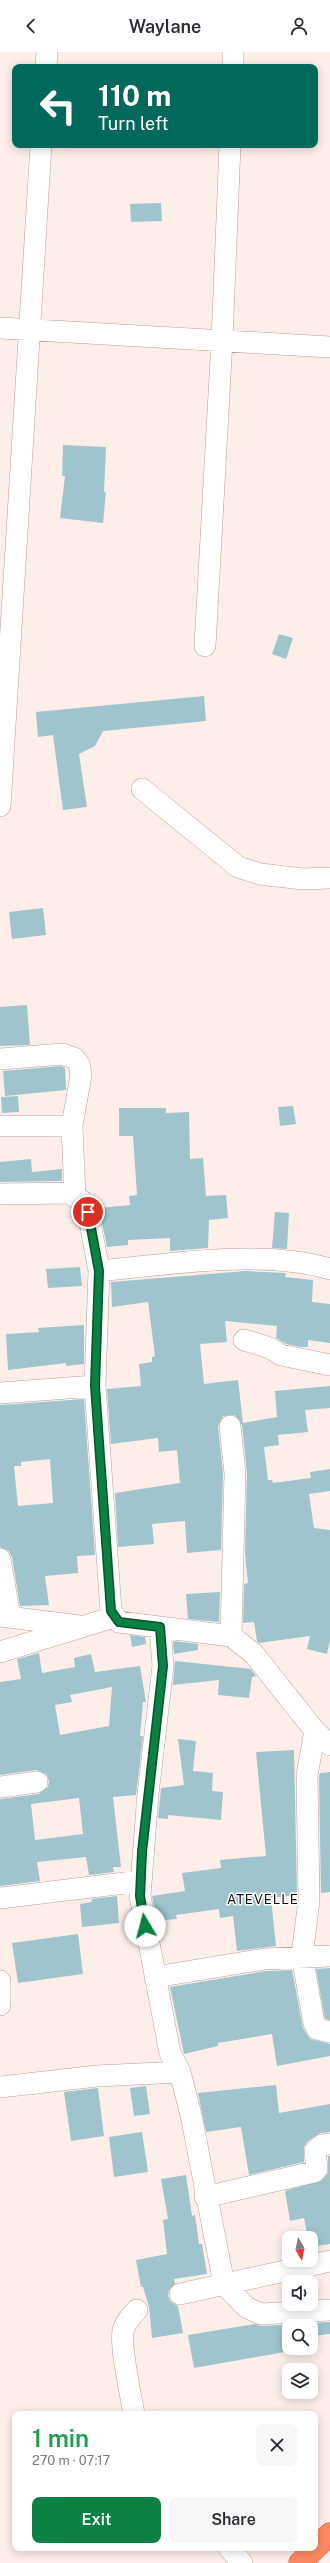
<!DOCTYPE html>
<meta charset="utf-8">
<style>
body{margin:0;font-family:"Public Sans",sans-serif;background:#f7f7f7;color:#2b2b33;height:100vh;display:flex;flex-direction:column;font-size:15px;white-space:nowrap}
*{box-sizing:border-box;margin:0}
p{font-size:13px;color:#7c7c81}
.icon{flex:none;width:22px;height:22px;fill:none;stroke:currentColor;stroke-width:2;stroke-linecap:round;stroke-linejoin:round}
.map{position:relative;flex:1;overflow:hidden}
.side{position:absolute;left:12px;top:2359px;width:306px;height:140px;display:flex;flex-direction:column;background:#fff;border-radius:8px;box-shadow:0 2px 10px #0003}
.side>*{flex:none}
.banner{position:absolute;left:12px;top:12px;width:306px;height:84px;border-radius:8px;box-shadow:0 2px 10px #0003;background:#00695c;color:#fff;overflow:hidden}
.needle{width:26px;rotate:171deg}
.tools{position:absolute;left:282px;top:2179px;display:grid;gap:8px}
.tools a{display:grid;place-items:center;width:36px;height:36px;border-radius:8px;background:#fff;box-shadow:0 2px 10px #0003;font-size:20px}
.pin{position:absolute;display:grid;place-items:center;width:34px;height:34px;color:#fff;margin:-17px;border:2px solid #fff;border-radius:50%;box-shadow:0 1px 4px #0007}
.me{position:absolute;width:44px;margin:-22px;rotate:352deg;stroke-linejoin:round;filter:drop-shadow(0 0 3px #0008)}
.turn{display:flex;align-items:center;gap:14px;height:84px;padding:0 20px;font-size:18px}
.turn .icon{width:52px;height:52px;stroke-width:2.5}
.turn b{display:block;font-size:28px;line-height:34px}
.round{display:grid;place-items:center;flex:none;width:42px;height:42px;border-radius:8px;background:#f7f7f7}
.head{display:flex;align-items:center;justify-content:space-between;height:68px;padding:0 20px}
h1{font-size:24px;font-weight:600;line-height:30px;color:#1e9e55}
.primary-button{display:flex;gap:8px;margin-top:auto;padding:8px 20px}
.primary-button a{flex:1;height:46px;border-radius:8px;background:#0b8043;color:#fff;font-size:16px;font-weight:600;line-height:46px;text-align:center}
.primary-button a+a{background:#f7f7f7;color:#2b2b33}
header{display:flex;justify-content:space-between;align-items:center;height:52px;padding:0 20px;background:#fff;font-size:18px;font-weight:600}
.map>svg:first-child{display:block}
.building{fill:#9fc4cd;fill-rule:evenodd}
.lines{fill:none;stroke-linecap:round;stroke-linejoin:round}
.street-casing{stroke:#b8a097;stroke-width:22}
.highway-casing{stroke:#ac5d41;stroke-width:23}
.street{stroke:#fff;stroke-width:21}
.highway{stroke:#fe8960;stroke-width:22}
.route-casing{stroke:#07532c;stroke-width:10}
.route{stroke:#0b8043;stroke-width:7}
.labels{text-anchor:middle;stroke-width:3;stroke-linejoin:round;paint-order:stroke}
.quarter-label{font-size:13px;letter-spacing:1px;fill:#130b08;stroke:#fff}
</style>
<header><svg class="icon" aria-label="back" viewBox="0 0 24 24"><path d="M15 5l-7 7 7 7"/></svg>Waylane<svg class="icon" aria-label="person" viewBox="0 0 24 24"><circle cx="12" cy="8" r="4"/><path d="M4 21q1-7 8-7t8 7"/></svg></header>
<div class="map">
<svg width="330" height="2511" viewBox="0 0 330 2511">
<rect width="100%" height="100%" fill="#feeee9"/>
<path class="building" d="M161,151l1,18 -31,1 -1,-18z
M63,393l43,2 -2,45h2l-3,31 -43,-5 5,-42h-3z
M279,582l14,4 -7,21 -14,-5z
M204,644l2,25 -103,10 -8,15 -16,8 8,53 -24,3 -10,-75 -15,2 -2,-25z
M43,856l3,27 -34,4 -3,-27z
M27,953l3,40 -30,1v-39z
M61,1014l4,2 1,22 -61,6 -2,-25z
M18,1044l1,16 -17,1 -1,-16z
M293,1054l3,18 -16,2 -2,-19z
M119,1056h47v5l23,-1 1,47 13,-1 3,38 20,-1 2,23 -19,2 -1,28 -38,3v-13l-42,2v5l-21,2 -8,-39 31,-3 -1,-9 8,-1 -4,-59h-14z
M31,1107l1,13 30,-3v12l-62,1v-20z
M275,1160l14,1 -2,36 -15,-1z
M80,1215l2,19 -34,2 -2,-19z
M246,1219l40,2 -1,4 28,3 -1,22 18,2v39l-22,-3v7h-7l-15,-3 -10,-6 1,-12 -52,-5 2,21 -27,2 4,40 34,-4 5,43 34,-6 -2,-26 55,-5v22l-25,2 3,22 -30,3 1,10 -15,2 4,33h4l1,3 38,-5 -1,-6 20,-3v22l-21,3 5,34 16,2v110l-3,14 -20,-5 3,-13 -51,7 -2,-2 -3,-19 -11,1 1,-39 4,-1 -3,-29 2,-81 -5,-48 -7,-10 -12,1 -5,11 5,46 -2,77 -34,3 -2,-32 -33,3 2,20 -36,3 -3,-54 65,-10 -3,-33 -18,2 -1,-14 -47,6 -4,-55 34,-3 -2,-22 13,-2v-5l3,-1 -7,-54 -36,5 -1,-25z
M84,1273v39l-18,2v-3l-58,7 -2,-36 33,-2 -1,-4z
M84,1347l11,156 -18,1 1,17 -33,3 4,29 -29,1 -8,-49 -3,-6 -9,-4v-142zM50,1407l3,44 -35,3 -4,-40h7v-4z
M220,1540l-1,30 -31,-3 -2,-25z
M130,1583l15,2 1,7 -14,3z
M173,1589l25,3v6l-24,4z
M39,1601l3,20 33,-6 -1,-9 17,-4 4,18 45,-6 6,36h-3l-3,34h3l-7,59 -23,2 8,70h-8l1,5 -25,3 -3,-18 -49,5 3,19 -40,5v-87l39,-5 9,-7 1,-6 -3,-7 -10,-4 -36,5v-93l21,-3 -4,-20zM112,1635l-3,39 -49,9 -5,-30 17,-3 -2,-7zM79,1746l4,36 -48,6 -4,-36z
M175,1609l76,8 5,7 -4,1 -3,21 -31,-3 1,-15 -46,5z
M178,1687l18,2 -3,30 20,2 -1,18 11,1 -2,28 -53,-5v4l-10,-1 3,-30 23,-3z
M294,1698l3,145 -26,3 5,48 -39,5 -4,-35 -13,2 -1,-9 -43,6 1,4 -20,2 -5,-25 33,-5 -3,-18 39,-5 -1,-8 46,-4 -10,-104z
M330,1720v120l-9,1 -2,-117 1,-3z
M117,1844l2,27 -37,4 -2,-23 12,-2 -1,-3z
M78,1882l5,40 -65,9 -6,-40z
M330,1916v52l-5,-1 -9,-50z
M292,1918l11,58 7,11 20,5v12l-53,10 -5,-32 -54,9v3l-34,8 -14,-67 96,-16z
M276,2033l3,28 51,-9v28l-10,1 -13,9 -3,5v15l-55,13 -8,-48 -35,5 -8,-39z
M146,2034l4,28 -16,2 -4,-28z
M98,2036l6,48 -33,5 -7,-49z
M142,2080l6,40 -34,5 -5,-40z
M328,2104h2v88l-19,3v-9h-3l-4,-20 -14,3 -5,-30 37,-11 6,-7z
M186,2123l6,41 3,-1 4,29h3l5,30 -33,5 1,5 -6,6 -1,6 3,6 7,4 5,27 -31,5 -3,-31 -6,-20h-2l-5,-27 31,-6 -4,-34 5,-1 -7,-40z
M330,2270v12l-19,2v-10h-22v13l-5,1 1,12 -91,16 -6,-33 67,-11 7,2z"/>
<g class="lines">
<defs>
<path id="street" d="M46,15l1,-15
M233,15v-15
M0,276l330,19
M205,594l17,-306 8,-195
M142,737l96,78 22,7 43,5 27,-1
M0,754l41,-661
M0,1007l62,-5 12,4 5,6 2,11 -9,51 3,71
M0,1074h72
M0,1142l69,-1 12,7 7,12 11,59 -4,115 16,225 8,11 112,14 23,18 61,77 15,14
M99,1219c70,-7 164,-22 231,-2
M244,1288l26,8 11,7 49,10
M0,1341l95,-7
M230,1374l5,47 -4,163
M0,1507l10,58
M0,1564l79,10
M160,1575l3,39 -15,128 -8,102 30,157 10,19 11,43 33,169 22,23 15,7 69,-4
M0,1600l114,-35
M315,1679l-8,44 2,125 -7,56 12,67 3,6 13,3
M0,1735l37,-5
M0,1846l141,-17
M155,1925l110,-18 65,-3
M0,1929v24
M0,2035l97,-11 83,-4
M205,2145l109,-25 3,-3 -2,-18 7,-6 8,-1
M180,2242l150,-33
M134,2362c-3,-18 -14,-67 -11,-83 2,-9 8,-15 14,-21
M229,2496l13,15"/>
<path id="highway" d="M300,2511l30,-29"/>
</defs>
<use href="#street" class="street-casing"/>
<use href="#highway" class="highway-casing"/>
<use href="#street" class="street"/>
<use href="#highway" class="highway"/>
</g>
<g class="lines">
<defs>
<path id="route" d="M88,1160l11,59 -4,115 16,225 8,11 41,5 3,39 -21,186 -2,44 5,30"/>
</defs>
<use href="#route" class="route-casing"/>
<use href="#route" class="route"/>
</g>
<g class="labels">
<g class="quarter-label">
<text x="263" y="1852">ATEVELLE</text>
</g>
</g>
</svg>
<div class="tools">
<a><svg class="needle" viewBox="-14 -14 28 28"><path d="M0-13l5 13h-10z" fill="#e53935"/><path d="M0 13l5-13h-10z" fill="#7c7c81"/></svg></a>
<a><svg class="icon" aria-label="sound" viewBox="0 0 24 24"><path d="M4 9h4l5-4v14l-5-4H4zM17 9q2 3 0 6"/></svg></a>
<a><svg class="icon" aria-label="search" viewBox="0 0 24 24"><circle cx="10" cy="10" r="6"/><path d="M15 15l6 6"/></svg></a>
<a><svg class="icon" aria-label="layers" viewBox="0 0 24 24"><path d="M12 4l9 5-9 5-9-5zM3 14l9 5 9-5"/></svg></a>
</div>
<div class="pin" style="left:88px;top:1160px;background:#d93025"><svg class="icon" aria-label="arrive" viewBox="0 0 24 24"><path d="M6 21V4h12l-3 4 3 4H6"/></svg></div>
<svg class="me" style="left:145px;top:1874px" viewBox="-20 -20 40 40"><circle r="19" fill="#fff"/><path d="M0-13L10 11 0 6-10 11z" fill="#0b8043"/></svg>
<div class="banner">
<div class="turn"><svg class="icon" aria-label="left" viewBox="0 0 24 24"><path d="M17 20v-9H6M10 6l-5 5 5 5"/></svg><div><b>110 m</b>Turn left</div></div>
</div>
<section class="side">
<div class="head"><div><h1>1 min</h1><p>270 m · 07:17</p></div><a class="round"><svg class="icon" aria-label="close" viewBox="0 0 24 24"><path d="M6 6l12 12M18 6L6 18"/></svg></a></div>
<div class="primary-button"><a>Exit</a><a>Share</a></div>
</section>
</div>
